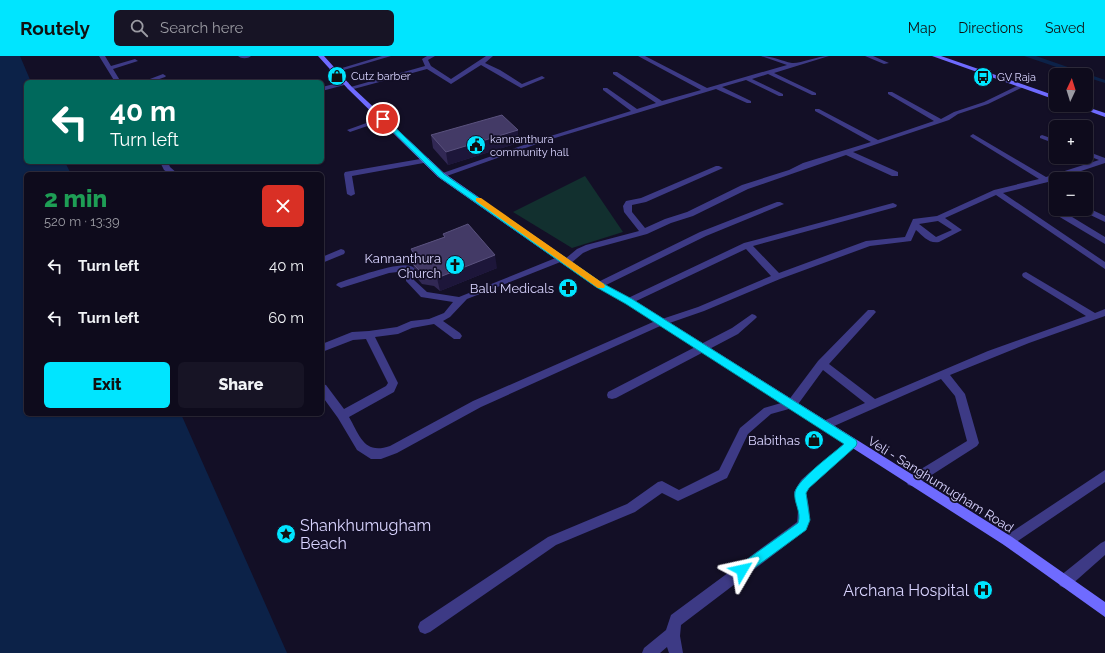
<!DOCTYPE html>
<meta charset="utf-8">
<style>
body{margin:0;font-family:Raleway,sans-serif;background:#171425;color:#f1f3f6;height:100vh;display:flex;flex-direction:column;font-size:15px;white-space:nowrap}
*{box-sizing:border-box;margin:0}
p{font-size:13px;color:#9b9ba3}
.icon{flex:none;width:22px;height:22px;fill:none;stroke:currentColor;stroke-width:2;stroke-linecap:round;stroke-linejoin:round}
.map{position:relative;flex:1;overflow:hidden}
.drawer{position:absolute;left:24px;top:116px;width:300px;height:244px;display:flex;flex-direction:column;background:#0e0b1c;border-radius:6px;box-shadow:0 1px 3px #0004,0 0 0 1px #2e2b3b}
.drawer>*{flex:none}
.guide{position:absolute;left:24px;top:24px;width:300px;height:84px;border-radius:6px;box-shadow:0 1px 3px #0004,0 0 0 1px #2e2b3b;background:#00695c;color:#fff;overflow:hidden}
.needle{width:26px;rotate:4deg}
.fabs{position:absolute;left:1049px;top:12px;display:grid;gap:8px}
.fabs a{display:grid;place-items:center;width:44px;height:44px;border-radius:6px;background:#0e0b1c;box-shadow:0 1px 3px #0004,0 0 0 1px #2e2b3b;font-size:20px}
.pin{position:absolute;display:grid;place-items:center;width:34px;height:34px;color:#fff;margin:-17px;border:2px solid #fff;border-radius:50%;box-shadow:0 1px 4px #0007}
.me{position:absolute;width:44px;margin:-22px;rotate:54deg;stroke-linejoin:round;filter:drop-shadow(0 0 3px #0008)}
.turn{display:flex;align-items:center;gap:14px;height:84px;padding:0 20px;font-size:18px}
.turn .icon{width:52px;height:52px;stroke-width:2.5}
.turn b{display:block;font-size:28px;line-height:34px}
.round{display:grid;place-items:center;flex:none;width:42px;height:42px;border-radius:6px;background:#171425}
.headline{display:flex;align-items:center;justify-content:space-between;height:68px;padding:0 20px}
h1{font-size:24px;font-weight:800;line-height:30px;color:#1e9e55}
.action{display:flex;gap:8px;margin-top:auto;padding:8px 20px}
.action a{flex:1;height:46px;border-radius:6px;background:#00e5ff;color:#111;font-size:16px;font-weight:800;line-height:46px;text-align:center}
.action a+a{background:#171425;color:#f1f3f6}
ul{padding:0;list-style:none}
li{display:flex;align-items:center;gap:12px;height:52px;padding:0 20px}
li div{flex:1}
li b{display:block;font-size:15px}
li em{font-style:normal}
header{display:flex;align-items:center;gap:24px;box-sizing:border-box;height:56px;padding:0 20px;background:#00e5ff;color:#111}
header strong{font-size:19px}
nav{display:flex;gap:22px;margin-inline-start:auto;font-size:14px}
.search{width:280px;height:36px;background:#171425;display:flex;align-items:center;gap:10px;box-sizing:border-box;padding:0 14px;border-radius:6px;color:#9b9ba3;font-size:15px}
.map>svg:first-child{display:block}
.green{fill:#12302f}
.water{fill:#0c2248}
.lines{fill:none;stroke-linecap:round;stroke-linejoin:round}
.minor{fill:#3d3a85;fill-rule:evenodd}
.secondary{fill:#6f6bff;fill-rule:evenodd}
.wall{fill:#312854}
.shaded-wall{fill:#1d163a}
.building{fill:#433a66;stroke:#5a527e}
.route{fill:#00e5ff;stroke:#0095a6}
.slow{fill:#f59e0b}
.labels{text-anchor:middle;stroke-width:3.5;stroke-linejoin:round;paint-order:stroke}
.far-poi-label{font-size:11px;fill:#d9d4ff;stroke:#130f26;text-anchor:start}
.poi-label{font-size:13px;fill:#d9d4ff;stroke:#130f26;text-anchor:end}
.street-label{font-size:13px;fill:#d9d4ff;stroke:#130f26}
.near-poi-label{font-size:16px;fill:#d9d4ff;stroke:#130f26;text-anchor:start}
</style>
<header>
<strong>Routely</strong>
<div class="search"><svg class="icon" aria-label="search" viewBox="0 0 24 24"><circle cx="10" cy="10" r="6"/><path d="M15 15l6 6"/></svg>Search here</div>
<nav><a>Map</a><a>Directions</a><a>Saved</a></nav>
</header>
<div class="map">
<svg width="1105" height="597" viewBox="0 0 1105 597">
<rect width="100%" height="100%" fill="#130f26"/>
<path class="green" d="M585,120l38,56 -51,16 -59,-36z"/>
<path class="water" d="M0,0h20l11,26h-5v80h39l6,12h-45v240h155l106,239h-287z
M1024,0h12l69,24v3l-19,-6v-2h-6z"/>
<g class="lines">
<path class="minor" d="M99,0h6l6,10 24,-7 3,2 -25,8 8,13h-6z
M238,0h13c-3,3 -10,3 -13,0z
M382,0h9l-54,16 -5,-1z
M427,0h8l-7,4 3,6 20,13 35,-23h7l-8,7 15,7 22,14 20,-8 3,2 -24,10 -40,-23 -30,19 -24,-15 -77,21 -3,-2 78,-22 -3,-7z
M638,0h7l62,32 80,-23 -26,-9c11,0 20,5 31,7 7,1 26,-7 37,-7l-55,17 42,20v2h-4l-44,-21 -16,5 31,15v2h-4l-33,-16 -24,7 29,14v2h-4l-31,-14 -171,52 -101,36h-6l-1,-2 104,-36 90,-28 -28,-21v-2h4l30,21 19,-6 -43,-29v-2h4l45,29 39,-11z
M865,0h8l16,7 -5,1z
M163,18l3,2 -1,1 -14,5h-9z
M346,25l3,2 -1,1 -26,7v-4z
M1021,28l3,2 -1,1 -35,17 -30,10 -9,6 -96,32 45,20v4h-6l-46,-21 -98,34 -55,27 -22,7 -24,11 -55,15 -9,4 -13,11h-6l-1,-3 -96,38 -17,18 -7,4 17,12 2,3 -2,3h-6l-20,-15 -22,4 -14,6 -23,3 23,46 -4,9 -45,25c11,19 15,38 41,29l83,-45 180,-79 45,-15 73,-31 -25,-27 -114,54 -3,1 -5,-3 2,-2 118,-56 149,-40 4,2 -1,2 -143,39 26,27 87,-32 39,-4 8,-18 24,-3 57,-26 45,-11 -68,-42 -1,-1 3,-2 73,43 53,-17 -13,-5v-4l19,7v5l-57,19 -45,11 102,69v7l-109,-74 -51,23 17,12 -23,12c-10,2 -16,-6 -23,-12l-5,11 -41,5 -90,33 -76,32 -46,16 -177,80 -84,46 -16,6h-10l-14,-9 -19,-32 -16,-22v-12l4,1 18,24 42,-23 2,-3 -22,-44 -13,1 -31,12v-8l30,-12 17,-1 28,-4 14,-6 18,-2 15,-6 9,-11 -32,-5 -15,-16v-10l-17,2 -48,15 -5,-3 2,-2c13,-4 68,-25 76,-15v12l13,12 32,5 99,-40 3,-1 4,3 12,-10 9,-4 53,-14 -15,-19 -1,-6 3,-5 15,-3 75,-32h3l4,2 -77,34 -14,3v7l13,16 20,-9 22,-7 55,-27 47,-15 14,-7 68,-21 -56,-31v-2h4l59,31 56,-19 -46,-27v-2h4l49,27 13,-7 30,-10zM938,165l14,9 -16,7 -17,-13z
M383,61l3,2 -1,1 -35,12 -3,-2z
M1042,79l14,5v4l-16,-6v-2z
M426,102h3v4l-77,14 3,18 -4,2 -4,-2 -3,-20 1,-2z
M160,106h8l2,5 8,7h-8l-6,-4z
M777,146h3l4,2 -78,32 -104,51 -3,1 -5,-3 2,-2 104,-51z
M1048,150h6l51,31v7l-57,-34z
M1086,151l19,9v6l-23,-11 -1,-2h5z
M341,193l3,1 1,2 -1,2 -22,9v-6z
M1026,216l69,41 10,-4v7l-76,27 -79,32 15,19 14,49 -2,3 -61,39 -4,1 -4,-1 -2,-4 2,-4 59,-36 -12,-45 -14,-17 -116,51 -4,-2 -1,-3 1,-3 44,-19 -42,-33 -27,37 -25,7 -23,20 -21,44 -49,23 -16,-8 -27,19 -79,33 -126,87 -5,2 -5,-2 -2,-5 2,-5 128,-85 79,-33 31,-22 4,-1 17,9 40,-20 21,-42 24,-20 24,-7 30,-40 50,-51h6l2,2 -47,52 46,35 113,-48 98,-35 -63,-39 -1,-2 1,-2z
M752,258l3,1 2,2 -2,2 -17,15 -122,64 -4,1 -4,-1 -1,-3 1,-3 124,-64z
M852,382l4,2 2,3 -2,3 -47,42 -3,5c3,13 6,24 0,37l-125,95 -1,11 3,17h-14l-2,-6 -7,6h-18l2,-5 22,-18 5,-15 126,-93 1,-12 -4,-18 7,-12 47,-40z
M1105,414v12l-93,63 -4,2 -4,-2 -2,-4 2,-4z
M1105,485v14l-35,31 -5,2 -5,-2 -2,-5 2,-5 41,-33z"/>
<path class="secondary" d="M318,0h6l28,31 92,86 158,110 30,16 380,238 93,65v15l-101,-72 -378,-242 -30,-16 -158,-110 -90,-88z
M932,0h9l115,40v4z
M1072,49h9l24,8v4z"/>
</g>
<path class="wall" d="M518,74v13l-70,22 -15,-17 -2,-13z
M443,178l54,34 -57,23 -6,-5 -12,-2 -6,-7 -3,-13 2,-2 -4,-13 33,-12z"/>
<path class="shaded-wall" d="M518,74v13l-70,22 -2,-13z
M495,199l2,13 -57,23 -3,-13z"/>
<path class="building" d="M502,59l16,15 -72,22 -15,-17z
M468,168l27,31 -58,23 -6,-5 -12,-3 -6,-6 5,-5 -7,-10 34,-12 -2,-3z"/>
<path class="route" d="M381,62h4l59,56 158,109 30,16 224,141 1,3 -1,3 -47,42 -3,5 4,27 -4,10 -60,44 -4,2 -4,-2 -2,-4 2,-4 60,-43c4,-11 -5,-21 -3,-31 3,-13 39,-39 49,-48l-218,-140 -30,-17 -157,-110 -58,-57z"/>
<path class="slow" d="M476,142h5l123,86 1,2 -1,2h-6l-122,-87z"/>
<defs>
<symbol id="shop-disc" viewBox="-11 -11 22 22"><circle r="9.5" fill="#00e5ff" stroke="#130f26"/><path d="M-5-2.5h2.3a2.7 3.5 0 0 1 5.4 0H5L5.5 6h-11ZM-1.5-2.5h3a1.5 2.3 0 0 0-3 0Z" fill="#111"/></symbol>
<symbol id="bus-disc" viewBox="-11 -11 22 22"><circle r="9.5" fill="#00e5ff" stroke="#130f26"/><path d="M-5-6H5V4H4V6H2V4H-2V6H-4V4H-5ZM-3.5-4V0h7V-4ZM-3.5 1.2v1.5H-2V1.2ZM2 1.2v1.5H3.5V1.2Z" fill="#111"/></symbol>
<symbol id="civic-disc" viewBox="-11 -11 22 22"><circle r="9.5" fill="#00e5ff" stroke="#130f26"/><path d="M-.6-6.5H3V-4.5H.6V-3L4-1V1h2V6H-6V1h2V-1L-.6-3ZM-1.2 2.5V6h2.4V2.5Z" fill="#111"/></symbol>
<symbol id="church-disc" viewBox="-11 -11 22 22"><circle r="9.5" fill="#00e5ff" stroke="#130f26"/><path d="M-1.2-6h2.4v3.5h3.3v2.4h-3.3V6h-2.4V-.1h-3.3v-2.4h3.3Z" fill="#111"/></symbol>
<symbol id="pharmacy-disc" viewBox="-11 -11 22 22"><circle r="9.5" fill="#00e5ff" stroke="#130f26"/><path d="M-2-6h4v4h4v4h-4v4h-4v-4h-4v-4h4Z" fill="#111"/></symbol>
<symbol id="sight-disc" viewBox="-11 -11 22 22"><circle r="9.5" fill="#00e5ff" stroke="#130f26"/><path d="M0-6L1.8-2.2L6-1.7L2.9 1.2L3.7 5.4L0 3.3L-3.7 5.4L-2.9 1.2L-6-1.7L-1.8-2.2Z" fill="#111"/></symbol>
<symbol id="hospital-disc" viewBox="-11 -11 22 22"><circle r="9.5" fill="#00e5ff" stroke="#130f26"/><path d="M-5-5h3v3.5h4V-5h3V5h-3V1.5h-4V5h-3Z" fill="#111"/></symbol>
</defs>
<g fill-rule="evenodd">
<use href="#shop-disc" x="326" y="9" width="22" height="22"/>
<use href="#bus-disc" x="972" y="10" width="22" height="22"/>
<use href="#civic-disc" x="465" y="78" width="22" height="22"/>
<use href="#church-disc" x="444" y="198" width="22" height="22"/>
<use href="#pharmacy-disc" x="557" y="221" width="22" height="22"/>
<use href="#shop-disc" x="803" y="373" width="22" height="22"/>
<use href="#sight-disc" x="275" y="467" width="22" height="22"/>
<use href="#hospital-disc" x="972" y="523" width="22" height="22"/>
</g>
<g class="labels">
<g class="far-poi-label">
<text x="351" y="24">Cutz barber</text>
<text x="997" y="25">GV Raja</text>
<text x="490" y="87">kannanthura<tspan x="490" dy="13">community hall</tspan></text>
</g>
<g class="poi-label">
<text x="441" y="207">Kannanthura<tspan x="441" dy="15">Church</tspan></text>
<text x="554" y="237">Balu Medicals</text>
<text x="800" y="389">Babithas</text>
</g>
<g class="street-label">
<text transform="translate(941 428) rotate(32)" y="5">Veli - Sanghumugham Road</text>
</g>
<g class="near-poi-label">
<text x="300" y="475">Shankhumugham<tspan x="300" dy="18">Beach</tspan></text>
<text x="969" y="540" text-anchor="end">Archana Hospital</text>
</g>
</g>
</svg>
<div class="fabs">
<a><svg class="needle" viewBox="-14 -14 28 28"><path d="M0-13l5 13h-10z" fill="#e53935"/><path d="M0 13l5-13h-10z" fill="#9b9ba3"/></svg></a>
<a>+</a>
<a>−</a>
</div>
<div class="pin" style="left:383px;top:63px;background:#d93025"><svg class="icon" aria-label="arrive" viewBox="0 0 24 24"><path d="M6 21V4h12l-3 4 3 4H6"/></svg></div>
<svg class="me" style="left:742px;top:514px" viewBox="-20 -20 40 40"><path d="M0-17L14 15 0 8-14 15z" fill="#00e5ff" stroke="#fff" stroke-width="4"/></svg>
<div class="guide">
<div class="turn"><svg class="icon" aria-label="left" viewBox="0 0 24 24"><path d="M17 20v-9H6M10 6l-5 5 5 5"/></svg><div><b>40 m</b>Turn left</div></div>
</div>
<section class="drawer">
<div class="headline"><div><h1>2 min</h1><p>520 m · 13:39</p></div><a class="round" style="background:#d93025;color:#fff"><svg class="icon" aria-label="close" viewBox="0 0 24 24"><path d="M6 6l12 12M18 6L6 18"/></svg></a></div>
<ul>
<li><svg class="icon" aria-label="left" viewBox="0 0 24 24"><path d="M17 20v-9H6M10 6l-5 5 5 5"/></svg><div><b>Turn left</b></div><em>40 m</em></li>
<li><svg class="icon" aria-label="left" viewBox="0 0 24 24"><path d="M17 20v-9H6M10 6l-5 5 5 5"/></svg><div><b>Turn left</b></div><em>60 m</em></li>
</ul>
<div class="action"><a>Exit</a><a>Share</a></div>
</section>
</div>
